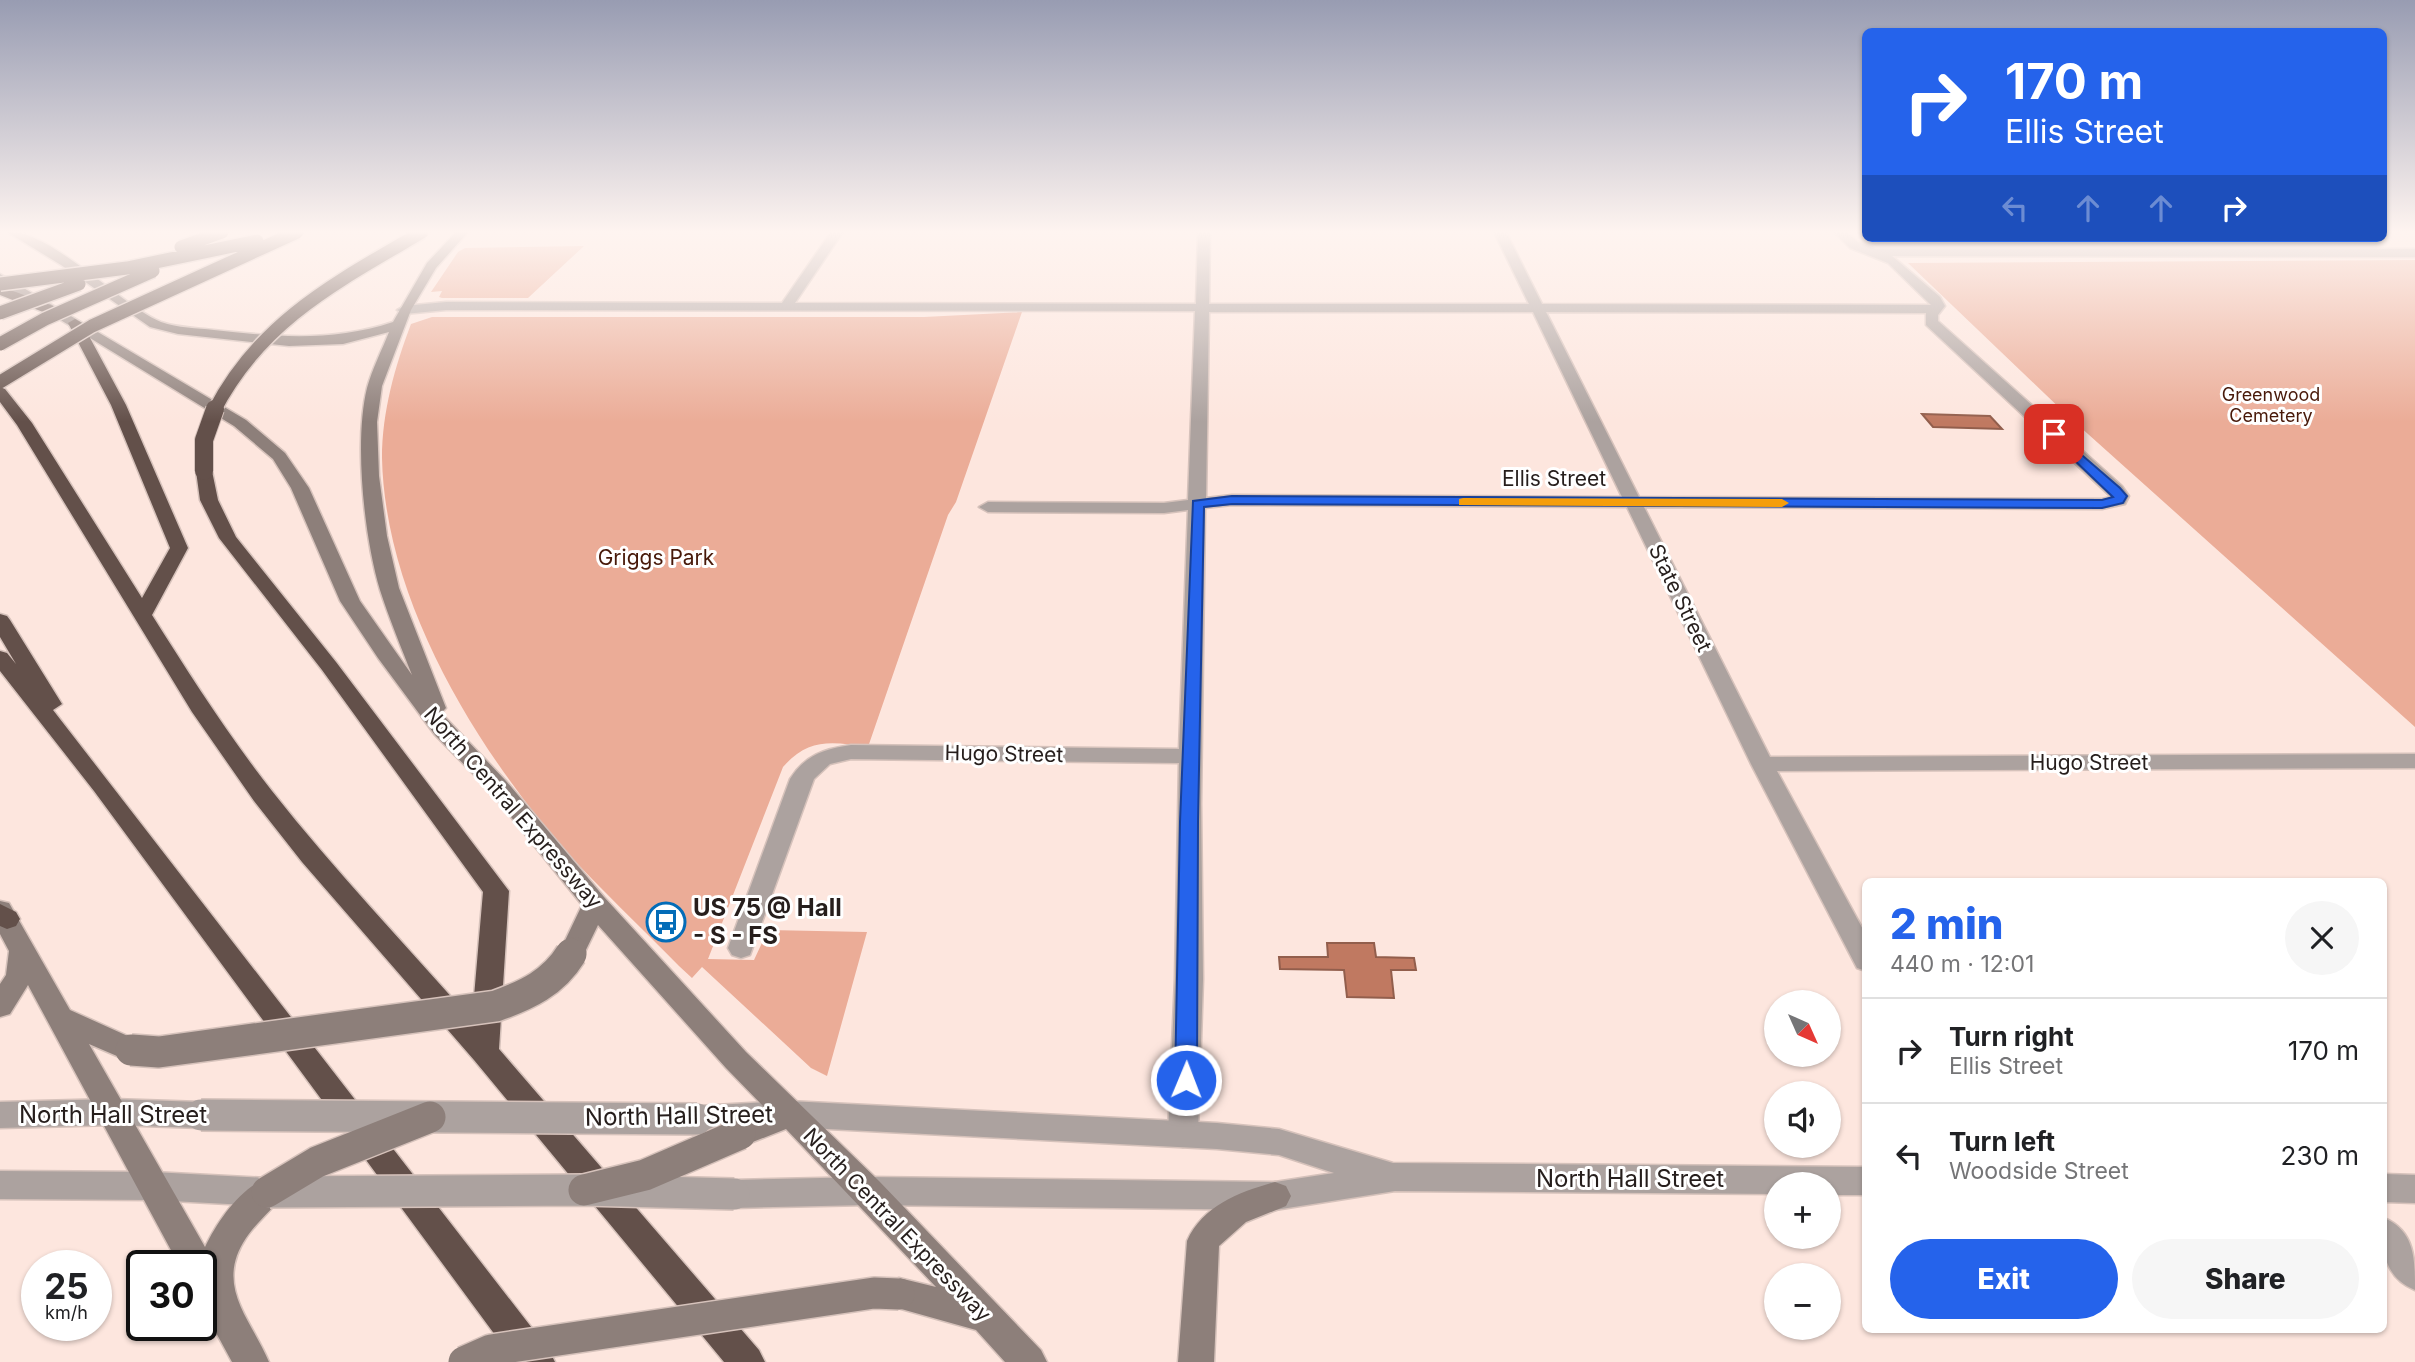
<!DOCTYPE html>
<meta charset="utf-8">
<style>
body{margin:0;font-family:Inter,sans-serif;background:#f6f6f6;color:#202124;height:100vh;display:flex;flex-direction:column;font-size:26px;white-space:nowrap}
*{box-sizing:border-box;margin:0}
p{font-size:23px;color:#757577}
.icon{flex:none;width:38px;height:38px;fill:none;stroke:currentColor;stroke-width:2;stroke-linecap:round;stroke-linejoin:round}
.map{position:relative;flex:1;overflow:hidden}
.sheet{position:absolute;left:1862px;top:878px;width:525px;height:455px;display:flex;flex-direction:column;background:#fff;border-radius:10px;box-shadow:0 2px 5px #0004}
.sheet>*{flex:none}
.guide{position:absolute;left:1862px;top:28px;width:525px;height:214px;border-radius:10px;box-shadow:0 2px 5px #0004;background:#2563eb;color:#fff;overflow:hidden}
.needle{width:46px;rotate:135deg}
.fabs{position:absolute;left:1764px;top:990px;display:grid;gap:14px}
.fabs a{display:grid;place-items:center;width:77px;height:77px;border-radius:50%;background:#fff;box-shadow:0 2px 5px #0004;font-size:35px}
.speed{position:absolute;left:21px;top:1250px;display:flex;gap:14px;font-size:35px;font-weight:700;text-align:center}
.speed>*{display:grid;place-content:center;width:91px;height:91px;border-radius:50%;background:#fff;box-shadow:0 2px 5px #0004;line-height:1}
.speed small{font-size:18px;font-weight:400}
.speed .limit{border:4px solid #111;border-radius:10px;background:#fff;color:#111}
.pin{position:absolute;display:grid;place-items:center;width:60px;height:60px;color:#fff;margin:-30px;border-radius:14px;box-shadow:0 4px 10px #0006}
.me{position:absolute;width:77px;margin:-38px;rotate:1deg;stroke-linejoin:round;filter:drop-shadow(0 0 5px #0008)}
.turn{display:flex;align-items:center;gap:24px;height:147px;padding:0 28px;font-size:32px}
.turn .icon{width:91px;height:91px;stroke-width:2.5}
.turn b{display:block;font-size:49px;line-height:60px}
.lanes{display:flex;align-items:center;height:66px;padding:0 28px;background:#0003;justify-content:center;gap:35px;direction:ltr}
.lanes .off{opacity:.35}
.round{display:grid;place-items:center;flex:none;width:74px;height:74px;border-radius:37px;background:#f6f6f6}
.headline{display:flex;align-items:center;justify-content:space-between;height:119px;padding:0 28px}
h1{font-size:42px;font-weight:800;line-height:52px;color:#2563eb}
.cta{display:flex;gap:14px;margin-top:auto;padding:14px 28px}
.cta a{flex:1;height:80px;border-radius:42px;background:#2563eb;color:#fff;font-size:28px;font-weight:800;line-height:80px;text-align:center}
.cta a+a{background:#f6f6f6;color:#202124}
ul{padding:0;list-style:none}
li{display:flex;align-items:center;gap:21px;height:105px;padding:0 28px;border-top:2px solid #e0e0e0}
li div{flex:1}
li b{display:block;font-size:26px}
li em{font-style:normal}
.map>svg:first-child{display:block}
.green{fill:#ebac97}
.water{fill:#c07961;stroke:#925e4c;stroke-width:2}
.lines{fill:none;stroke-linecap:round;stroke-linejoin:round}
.minor-casing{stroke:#d6c2bb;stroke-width:3}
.tertiary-casing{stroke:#d6c2bb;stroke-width:3}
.secondary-casing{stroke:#d6c2bb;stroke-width:3}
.motorway-casing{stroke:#d6c2bb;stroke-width:3}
.minor{fill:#aca29f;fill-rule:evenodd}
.tertiary{fill:#aca29f;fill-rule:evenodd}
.secondary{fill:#8d7f7a;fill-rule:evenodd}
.motorway{fill:#63504a;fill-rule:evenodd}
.tertiary-bridge-casing{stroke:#d6c2bb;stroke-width:34;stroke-linecap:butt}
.secondary-bridge-far1-casing{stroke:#d6c2bb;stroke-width:27;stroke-linecap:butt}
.secondary-bridge-casing{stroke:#d6c2bb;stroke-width:34;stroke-linecap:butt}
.motorway-bridge-far1-casing{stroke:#d6c2bb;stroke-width:16;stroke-linecap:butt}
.motorway-bridge-casing{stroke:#d6c2bb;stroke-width:20;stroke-linecap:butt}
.tertiary-bridge{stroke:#aca29f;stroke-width:31}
.secondary-bridge-far1{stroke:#8d7f7a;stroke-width:24}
.secondary-bridge{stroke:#8d7f7a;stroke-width:31}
.motorway-bridge-far1{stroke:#63504a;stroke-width:13}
.motorway-bridge{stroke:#63504a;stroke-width:18}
.route{fill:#2563eb;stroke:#184099;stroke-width:2}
.slow{fill:#f59e0b}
.labels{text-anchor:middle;stroke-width:6;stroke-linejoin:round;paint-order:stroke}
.far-park-label{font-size:18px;fill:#481909;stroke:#fff}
.street-label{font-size:21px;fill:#261e1c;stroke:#fff}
.park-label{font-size:21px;fill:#481909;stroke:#fff}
.near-poi-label{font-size:24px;font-weight:bold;fill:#261e1c;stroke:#fff;text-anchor:start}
.near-street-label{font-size:24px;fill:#261e1c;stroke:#fff}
</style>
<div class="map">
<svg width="2415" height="1362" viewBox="0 0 2415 1362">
<rect width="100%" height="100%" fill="#fde6de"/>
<path class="green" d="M584,246l-56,52h-86l-3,-1 3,-6 -11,1 27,-40 7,-4z
M2415,260v467l-346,-310 -161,-154z
M1022,312l-66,190 -8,13 -80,232c-35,-5 -59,-10 -85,20l-75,192 46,1 14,-30 99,2 -40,144 -16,-8 -109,-101 -10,11 -13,-12c-38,-39 -79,-77 -115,-117 -90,-104 -179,-250 -182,-391 0,-46 13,-92 29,-134l21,-7h492z"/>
<path class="water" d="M1922,414l68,2 12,13 -69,-2z
M1327,943h47l2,14 38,1 2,12h-25l3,28 -47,-1 -3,-27 -64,-1 -1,-12h49z"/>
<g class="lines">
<defs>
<path id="minor" d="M831,232h12l-48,71 401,1 2,-72h12l-1,72h320l-35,-72h12l36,72 389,1 -43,-42 -38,-15 -16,-16h12l12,10 17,7h540v8l-523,-1 48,41 5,9 -7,9v6l184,165 7,10 -4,8 -23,5 -458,-2 126,250 645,-3v14l-638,3 89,164v36l-9,-3 -106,-204 -124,-257 -395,-2 -27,3 -4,296 2,175 -5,155 -4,9 -11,4 -11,-4 -4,-9 7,-155 4,-216 -328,-4 -21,5 -16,15 -64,176 -9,3 -9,-3 -4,-7 62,-169c15,-24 34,-30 61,-34l328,4 9,-239 -24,3 -176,-1 -9,-5 9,-5 176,1 24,-3 7,-189 -749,-1 -42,4 -7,-4 7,-4 42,-4 336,1zM1209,312h324l89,185 -390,-2 -26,3zM1546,312l380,1v12l185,172 -9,2 -463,-2z
M2384,1218c31,13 31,41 31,72 -32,-13 -34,-42 -31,-72z"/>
<path id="tertiary" d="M113,1099l88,3 11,4 4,9 -4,9 -11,4 -88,-3 -113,3v-26z
M789,1101l428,22 62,6 114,34 473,4v28h-37v-10h-53v9l-381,-3 -120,19 -407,-5 -134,3 -11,-4 -5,-10 5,-10 11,-4 134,-3 407,5 59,-9 -55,-18 -62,-6 -428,-22 -92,5 -11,-4 -4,-9 4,-9 11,-4z
M0,1171l153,1 114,6 11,4 5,10 -5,10 -11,4 -114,-6 -153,-1z
M2384,1174l31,1v28l-31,-1z"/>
<path id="secondary" d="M7,232c41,-4 115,74 154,90 17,6 36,6 53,8 62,7 119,12 179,-8l34,-59 29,-31h12l-32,36 -25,42 -29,76 -5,36 2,54 8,60 12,52 47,120 -5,5 65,68 98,116 142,155 133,129 162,169 6,12h-42l-29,-32 -89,-25 -5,-11 5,-11 12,-5 37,9 -150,-158 -46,18 -11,-4 -4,-9 4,-9 38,-15 -41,-42 -128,-143 -15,31 -9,3 -9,-3 -4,-7 21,-44 -92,-114 -55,-56 -57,-77 -38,-57 -49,-113 -18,-29 -39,-33 -234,-143v-9l246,146 39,33 24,35 51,113 52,74c-11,-28 -23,-57 -32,-85 -16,-53 -26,-149 -13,-202 5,-19 15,-38 22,-56l-46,12 -54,2 -111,-12 -28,-7 -89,-62z
M0,901l9,2 61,107 71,32 4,8 -4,8 -10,4 -42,-18 116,203c12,-25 35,-59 62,-69l11,4 5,10c-9,18 -26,29 -37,46 -32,48 5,81 23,124h-37l-31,-57v-40h-22l-151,-280 -18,29 -10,3v-33l6,-9 3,-24 -9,-17z
M1275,1182l11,4 5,10 -5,10 -40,16 -27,24 -5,116h-36l9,-121c16,-36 53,-49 88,-59z"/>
<path id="motorway" d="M0,286l53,20 2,3 -7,4 -5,-1 -43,-17z
M75,319l7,4 44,82 62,143 -36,67c38,60 76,120 120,176 63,80 133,153 200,229l11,-128 -161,-222 -103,-132 -19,-38 -4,-29 8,-5 8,5 6,29 18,37 100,125 173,229 -10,158 260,301 6,12h-41l-250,-302 -172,-198 -48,-61 -62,-89 -175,-287 -17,-23v-15l5,2 27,34 110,175 28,-50 -59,-143 -43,-82z
M0,614l7,2 3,4 52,84 -9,6 496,640 6,12h-40l-421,-571 -94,-120v-20l7,2 9,11 -16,-27z
M0,904l16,8 4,7 -4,7 -9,3 -7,-3z"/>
</defs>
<use href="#minor" class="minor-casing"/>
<use href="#tertiary" class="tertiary-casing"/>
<use href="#secondary" class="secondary-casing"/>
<use href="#motorway" class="motorway-casing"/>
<use href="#minor" class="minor"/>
<use href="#tertiary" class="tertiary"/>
<use href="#secondary" class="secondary"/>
<use href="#motorway" class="motorway"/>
<defs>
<path id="tertiary-bridge" d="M201,1115l496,4
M270,1192l314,-2 150,4"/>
<path id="secondary-bridge-far1" d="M570,956l4,-7"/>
<path id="secondary-bridge" d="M131,1050l28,2 337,-46c31,-11 57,-23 75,-52
M584,1190l61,-15 95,-41
M267,1192l50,-30 113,-45
M464,1362l27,-12 383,-57 25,1"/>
<path id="motorway-bridge-far1" d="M181,247l41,-15
M0,284l127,-16 130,-27
M0,313l79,-29
M0,344l45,-25 108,-48
M0,382l92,-56 205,-94
M214,411c47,-91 123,-129 208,-179"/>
<path id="motorway-bridge" d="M204,471v-31l11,-31"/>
</defs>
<use href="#tertiary-bridge" class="tertiary-bridge-casing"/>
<use href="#secondary-bridge-far1" class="secondary-bridge-far1-casing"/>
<use href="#secondary-bridge" class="secondary-bridge-casing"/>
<use href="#motorway-bridge-far1" class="motorway-bridge-far1-casing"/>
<use href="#motorway-bridge" class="motorway-bridge-casing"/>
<use href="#tertiary-bridge" class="tertiary-bridge"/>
<use href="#secondary-bridge-far1" class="secondary-bridge-far1"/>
<use href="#secondary-bridge" class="secondary-bridge"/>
<use href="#motorway-bridge-far1" class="motorway-bridge-far1"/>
<use href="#motorway-bridge" class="motorway-bridge"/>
</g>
<linearGradient id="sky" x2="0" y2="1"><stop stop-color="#989cb2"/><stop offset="0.55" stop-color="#fef4f0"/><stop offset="1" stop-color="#fef4f0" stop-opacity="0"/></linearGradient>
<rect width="2415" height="422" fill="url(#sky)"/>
<path class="route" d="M2054,431l66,57 7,8 -4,7 -21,5 -870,-4 -28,3 -6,315 -1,258 -3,7 -8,3 -8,-3 -3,-7 5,-258 13,-321 39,-5 870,4 11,-3 -63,-60 -2,-3z"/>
<path class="slow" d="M1463,498l319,1 7,4 -7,4 -323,-2v-6z"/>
<defs>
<symbol id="bus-ring" viewBox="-11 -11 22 22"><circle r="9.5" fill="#fff" stroke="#036cb8" stroke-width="1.5"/><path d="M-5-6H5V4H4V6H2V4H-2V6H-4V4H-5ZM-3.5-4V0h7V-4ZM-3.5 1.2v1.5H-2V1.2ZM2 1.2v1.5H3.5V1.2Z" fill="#036cb8"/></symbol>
</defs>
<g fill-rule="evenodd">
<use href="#bus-ring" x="644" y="900" width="44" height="44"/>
</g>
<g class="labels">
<g class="far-park-label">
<text x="2271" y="401">Greenwood<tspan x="2271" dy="21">Cemetery</tspan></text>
</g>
<g class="street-label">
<text x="1554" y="486">Ellis Street</text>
<text transform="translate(1680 598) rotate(64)" y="7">State Street</text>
<text transform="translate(1004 754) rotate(1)" y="7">Hugo Street</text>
<text x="2089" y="770">Hugo Street</text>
<text transform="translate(513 808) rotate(49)" y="7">North Central Expressway</text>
<text transform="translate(897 1225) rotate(46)" y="7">North Central Expressway</text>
</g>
<g class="park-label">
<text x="656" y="565">Griggs Park</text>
</g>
<g class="near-poi-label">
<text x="693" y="916">US 75 @ Hall<tspan x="693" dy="28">- S - FS</tspan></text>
</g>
<g class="near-street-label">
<text x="113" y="1123">North Hall Street</text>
<text transform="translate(679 1116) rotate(-1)" y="8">North Hall Street</text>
<text x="1630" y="1187">North Hall Street</text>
</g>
</g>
</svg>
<div class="fabs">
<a><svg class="needle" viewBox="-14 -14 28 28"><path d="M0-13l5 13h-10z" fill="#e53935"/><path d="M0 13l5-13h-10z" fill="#757577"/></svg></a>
<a><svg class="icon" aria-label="sound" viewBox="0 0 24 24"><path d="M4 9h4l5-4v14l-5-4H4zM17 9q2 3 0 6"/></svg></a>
<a>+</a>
<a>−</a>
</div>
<div class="speed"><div>25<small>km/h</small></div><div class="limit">30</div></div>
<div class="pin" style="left:2054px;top:434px;background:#d93025"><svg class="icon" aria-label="arrive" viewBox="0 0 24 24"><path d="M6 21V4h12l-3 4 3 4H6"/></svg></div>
<svg class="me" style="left:1186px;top:1080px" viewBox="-20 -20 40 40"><circle r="17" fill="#2563eb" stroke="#fff" stroke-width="3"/><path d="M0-11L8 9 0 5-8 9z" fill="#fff"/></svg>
<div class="guide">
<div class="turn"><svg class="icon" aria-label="right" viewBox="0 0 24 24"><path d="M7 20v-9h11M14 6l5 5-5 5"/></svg><div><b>170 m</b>Ellis Street</div></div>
<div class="lanes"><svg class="icon off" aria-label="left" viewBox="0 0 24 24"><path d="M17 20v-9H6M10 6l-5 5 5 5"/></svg><svg class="icon off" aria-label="ahead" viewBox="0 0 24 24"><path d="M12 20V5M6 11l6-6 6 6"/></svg><svg class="icon off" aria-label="ahead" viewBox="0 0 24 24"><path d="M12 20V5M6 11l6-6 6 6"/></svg><svg class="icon" aria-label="right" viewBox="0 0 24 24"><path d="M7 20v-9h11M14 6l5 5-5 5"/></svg></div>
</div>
<section class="sheet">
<div class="headline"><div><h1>2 min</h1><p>440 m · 12:01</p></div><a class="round"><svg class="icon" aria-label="close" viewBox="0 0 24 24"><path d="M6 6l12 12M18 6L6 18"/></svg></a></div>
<ul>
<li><svg class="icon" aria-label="right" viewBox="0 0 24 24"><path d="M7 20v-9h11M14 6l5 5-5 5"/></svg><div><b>Turn right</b><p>Ellis Street</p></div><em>170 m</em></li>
<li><svg class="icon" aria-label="left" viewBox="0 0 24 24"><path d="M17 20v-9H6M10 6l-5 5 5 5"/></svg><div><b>Turn left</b><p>Woodside Street</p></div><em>230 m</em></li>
</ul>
<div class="cta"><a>Exit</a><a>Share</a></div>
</section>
</div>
